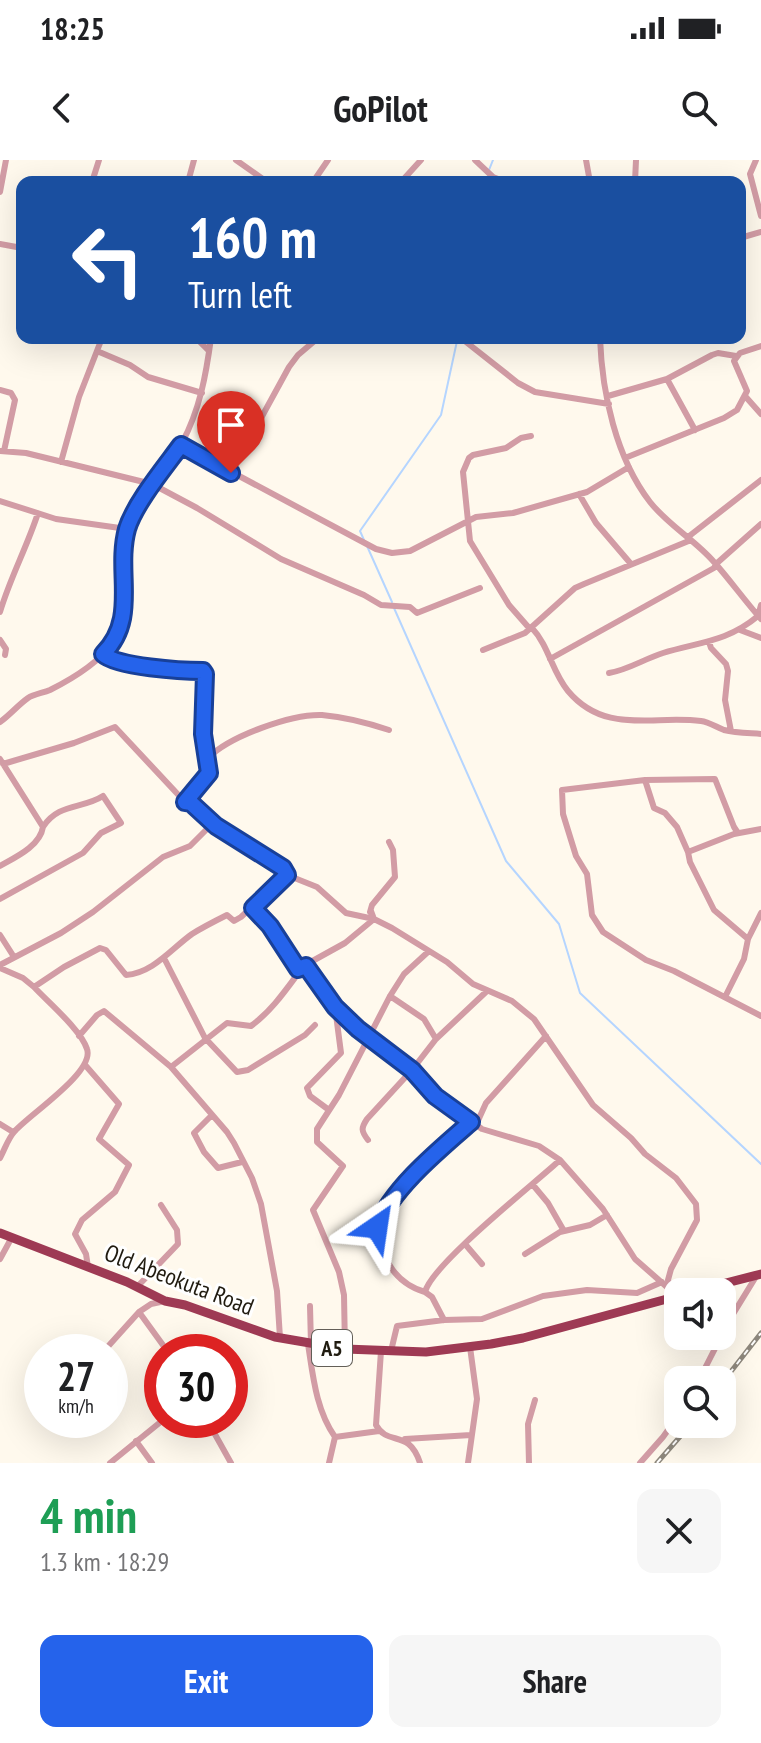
<!DOCTYPE html>
<meta charset="utf-8">
<style>
body{margin:0;font-family:"PT Sans Narrow",sans-serif;background:#f6f6f6;color:#202124;height:100vh;display:flex;flex-direction:column;font-size:30px;white-space:nowrap}
*{box-sizing:border-box;margin:0}
p{font-size:26px;color:#757577}
.icon{flex:none;width:44px;height:44px;fill:none;stroke:currentColor;stroke-width:2;stroke-linecap:round;stroke-linejoin:round}
.map{position:relative;height:1303px;overflow:hidden}
.side{display:flex;flex-direction:column;background:#fff;flex:1}
.side>*{flex:none}
.hud{position:absolute;left:16px;top:16px;width:730px;height:168px;border-radius:16px;box-shadow:0 8px 32px #0002;background:#1a4fa0;color:#fff;overflow:hidden}
.fabs{position:absolute;left:664px;top:1118px;display:grid;gap:16px}
.fabs a{display:grid;place-items:center;width:72px;height:72px;border-radius:16px;background:#fff;box-shadow:0 8px 32px #0002;font-size:40px}
.speed{position:absolute;left:24px;top:1174px;display:flex;gap:16px;font-size:40px;font-weight:700;text-align:center}
.speed>*{display:grid;place-content:center;width:104px;height:104px;border-radius:50%;background:#fff;box-shadow:0 8px 32px #0002;line-height:1}
.speed small{font-size:20px;font-weight:400}
.speed .limit{border:12px solid #d22;background:#fff;color:#111}
.pin{position:absolute;display:grid;place-items:center;width:68px;height:68px;color:#fff;margin:-82px -34px;border-radius:50% 50% 50% 0;rotate:-45deg;box-shadow:0 0 8px #0007}
.pin .icon{rotate:45deg}
.me{position:absolute;width:88px;margin:-44px;rotate:32deg;stroke-linejoin:round;filter:drop-shadow(0 0 6px #0008)}
.turn{display:flex;align-items:center;gap:28px;height:168px;padding:0 40px;font-size:36px}
.turn .icon{width:104px;height:104px;stroke-width:2.5}
.turn b{display:block;font-size:56px;line-height:68px}
.round{display:grid;place-items:center;flex:none;width:84px;height:84px;border-radius:16px;background:#f6f6f6}
.overview{display:flex;align-items:center;justify-content:space-between;height:136px;padding:0 40px}
h1{font-size:48px;font-weight:600;line-height:60px;color:#1e9e55}
.button{display:flex;gap:16px;margin-top:auto;padding:16px 40px}
.button a{flex:1;height:92px;border-radius:16px;background:#2563eb;color:#fff;font-size:32px;font-weight:600;line-height:92px;text-align:center}
.button a+a{background:#f6f6f6;color:#202124}
.status{display:flex;justify-content:space-between;align-items:center;height:56px;padding:0 40px;background:#fff;direction:ltr}
.status svg{height:22px;fill:currentColor}
header{display:flex;justify-content:space-between;align-items:center;height:104px;padding:0 40px;background:#fff;font-size:36px;font-weight:600}
.map>svg:first-child{display:block}
.lines{fill:none;stroke-linecap:round;stroke-linejoin:round}
.stream{stroke:#b5d5ff;stroke-width:2}
.minor{stroke:#d29ca5;stroke-width:6}
.trunk{stroke:#9e3a54;stroke-width:9}
.rail-casing{stroke:#8e887d;stroke-width:5}
.rail{stroke:#fff;stroke-width:2;stroke-dasharray:6;stroke-linecap:butt}
.route-casing{stroke:#184099;stroke-width:20}
.route{stroke:#2563eb;stroke-width:14}
.labels{text-anchor:middle;stroke-width:6;stroke-linejoin:round;paint-order:stroke}
.shield{fill:#fff;stroke:#635f58;stroke-width:2}
.shield-label{font-size:22px;font-weight:bold;fill:#201b10}
.street-label{font-size:24px;fill:#201b10;stroke:#fff}
</style>
<div class="status"><b>18:25</b><svg viewBox="0 0 49 12"><path d="M0 12V9h3v3zM5 12V6h3v6zM10 12V3h3v9zM15 12V0h3v12zM26 1h20v11H26zM47 4h2v5h-2z"/></svg></div>
<header><svg class="icon" aria-label="back" viewBox="0 0 24 24"><path d="M15 5l-7 7 7 7"/></svg>GoPilot<svg class="icon" aria-label="search" viewBox="0 0 24 24"><circle cx="10" cy="10" r="6"/><path d="M15 15l6 6"/></svg></header>
<div class="map">
<svg width="761" height="1303" viewBox="0 0 761 1303">
<rect width="100%" height="100%" fill="#fff9ed"/>
<g class="lines">
<path class="stream" d="M489,10l4,-10
M364,380l-4,-9 81,-116 16,-74
M367,386l25,56
M394,448l112,253 53,63 21,69 181,171"/>
<path class="minor" d="M236,0l31,22
M475,0l18,17 13,5
M586,0l4,22
M756,0l-6,14 11,42
M92,22l7,-22
M188,22l6,-22
M313,22l15,-22
M401,22l20,-22
M635,22l1,-22
M0,32l6,-32
M740,78l21,-6
M0,84l22,4
M196,178l13,13
M461,178l57,45 17,9 74,12
M600,178c2,55 16,120 50,164 18,23 45,38 64,60 16,18 31,39 47,57
M97,191l33,14 18,12 54,16
M667,219l28,51
M0,230l11,3 4,7 -11,51
M608,236l59,-17 45,-24 6,-2 18,3
M745,236l16,18
M181,285l195,104 16,4 18,-2 66,-34 37,-4 74,-21 42,-25
M0,291l26,2 126,31 45,24 84,51 83,36 17,10 29,2 7,6 63,-25
M625,298l99,-40 13,-8 10,-19 -13,-30 6,-8 21,-7
M61,302l18,-65 23,-59
M231,313l58,-106 9,-12 20,-17
M579,334l17,29 35,41
M0,341l56,18 71,10
M688,377l73,-57
M0,452c10,-34 27,-65 38,-99
M532,468c17,18 20,44 36,63 37,44 84,24 133,30 8,1 15,6 23,9 12,3 25,3 37,4
M530,469l-21,-24 -39,-64 -7,-69 6,-14 4,-3 33,-7 15,-10 10,-2
M740,470l21,8
M0,480l6,9 -1,6
M709,482l2,6 15,16 2,7 -3,29 6,31
M483,490l42,-17 50,-45 9,-4 107,-44
M103,494c14,14 78,17 100,17l2,3 -2,60 6,39 -24,29
M550,499l164,-91 2,-4 45,-40
M609,513c19,-3 35,-14 54,-20 36,-11 64,-11 95,-37l3,-11
M0,562c10,-7 18,-17 28,-24 6,-4 15,-5 22,-8 22,-11 48,-27 63,-47 22,-28 5,-79 14,-113 9,-33 40,-58 55,-87 18,-34 24,-68 29,-105
M208,598c22,-22 83,-44 114,-43 22,2 46,8 67,15
M0,599l43,68c-3,19 -27,30 -43,39
M3,604l71,-21 41,-16 70,75 6,1 25,23 63,38 8,11 30,12 29,26 28,6 18,9 55,34 26,22 39,17 22,18 59,86 38,33 14,16 31,24 20,26 1,16 -26,49 -3,11 4,17
M645,620l9,28 11,5 12,14 11,25 2,10 24,48 34,29
M738,673l-4,-6 -19,-48 -70,1 -83,10 1,24 13,42 11,18 5,41 11,17 43,28 28,11 87,45
M688,692l46,-18 27,-5
M0,739l83,-46 18,-20 20,-10 -18,-27c-20,13 -45,7 -60,31
M253,748l17,18 28,43
M370,752l2,-7 23,-28 -2,-27 -4,-8
M0,775l14,22
M164,798l41,80 32,34 11,-2 57,-35 10,-10
M0,805l61,-32 32,-21 70,-55 27,-11 23,-23
M306,806l29,41 23,22 54,41 23,26 47,33 57,17 21,14 43,49 32,50 33,29
M0,808l23,10 11,9
M390,836l34,23 12,20
M725,837l19,-38 4,-20 13,-26
M79,876l18,-21 7,-4 67,56 56,65 7,11 18,35 9,26 16,87 3,47
M86,906l33,38 -20,35 30,26 -14,27 -33,28 -7,14 11,20 2,13
M171,907l56,-44 24,3c19,-14 32,-32 46,-51l1,-6 47,-26 29,-24 -3,-8
M329,950l-19,-14 -3,-8 34,-35 -6,-46
M211,956l-17,17 10,19 14,16 24,-6
M0,964l13,8
M476,965l10,-22 60,-67
M368,980c-7,-9 -7,-12 -1,-21l45,-49 24,-31 51,-48
M0,998c5,-9 8,-20 15,-27 15,-17 80,-59 72,-82 -6,-19 -39,-47 -53,-62l30,-20 36,-19 6,2 20,25c27,-2 45,-26 66,-41 11,-7 23,-13 35,-19l7,6 7,-4 46,-42
M533,1025l15,18 16,28
M465,1084l17,20
M525,1094l35,-22 30,-7 17,-10
M0,1099l12,-22
M137,1127l41,-43 -1,-14 -16,-25
M425,1132c-31,-9 -44,-35 -48,-65l21,-34 73,-71
M165,1141l-14,3 -12,8 29,40
M310,1146l1,39
M444,1160l-12,-23 -7,-5c7,-28 109,-108 135,-132
M308,1184c5,32 8,66 27,93l-6,26
M345,1189l-1,-54 -5,-23 -26,-62 30,-44 -26,-24v-13l22,-34 51,-99 14,-22 25,-23
M381,1191l-5,74c12,22 33,3 44,38
M391,1191l6,-25 47,-6 38,-1 61,-23 44,-6 50,3 25,-11
M103,1192l36,-40
M699,1220l31,-61 27,-44
M207,1260l24,43
M335,1277l44,-6
M405,1279l66,-4
M136,1281l16,22
M110,1303l53,-43
M468,1303l9,-64 -7,-52
M529,1303l-1,-39 7,-24
M640,1303l23,-26 15,-21"/>
<path class="trunk" d="M0,1073l127,49 38,19 20,4 90,32 70,12 81,3 65,-8 32,-6 155,-42
M691,1132l70,-18"/>
<defs>
<path id="rail" d="M722,1223l39,-50
M657,1303l34,-39"/>
</defs>
<use href="#rail" class="rail-casing"/>
<use href="#rail" class="rail"/>
</g>
<g class="lines">
<defs>
<path id="route" d="M231,313l-50,-28c-16,22 -46,58 -54,84 -12,44 12,89 -24,125 14,13 79,17 100,17l2,3 -2,60 6,39 -24,29 6,1 25,23 67,42 4,7 -34,33 17,18 28,43 8,-3 29,41 23,22 54,41 23,26 36,26c-31,27 -80,67 -94,105"/>
</defs>
<use href="#route" class="route-casing"/>
<use href="#route" class="route"/>
</g>
<g class="labels">
<rect class="shield" x="312" y="1170" width="40" height="36" rx="6"/>
<g class="shield-label">
<text x="332" y="1196">A5</text>
</g>
<g class="street-label">
<text transform="translate(179 1120) rotate(21)" y="8">Old Abeokuta Road</text>
</g>
</g>
</svg>
<div class="fabs">
<a><svg class="icon" aria-label="sound" viewBox="0 0 24 24"><path d="M4 9h4l5-4v14l-5-4H4zM17 9q2 3 0 6"/></svg></a>
<a><svg class="icon" aria-label="search" viewBox="0 0 24 24"><circle cx="10" cy="10" r="6"/><path d="M15 15l6 6"/></svg></a>
</div>
<div class="speed"><div>27<small>km/h</small></div><div class="limit">30</div></div>
<div class="pin" style="left:231px;top:313px;background:#d93025"><svg class="icon" aria-label="arrive" viewBox="0 0 24 24"><path d="M6 21V4h12l-3 4 3 4H6"/></svg></div>
<svg class="me" style="left:377px;top:1067px" viewBox="-20 -20 40 40"><path d="M0-17L14 15 0 8-14 15z" fill="#2563eb" stroke="#fff" stroke-width="4"/></svg>
<div class="hud">
<div class="turn"><svg class="icon" aria-label="left" viewBox="0 0 24 24"><path d="M17 20v-9H6M10 6l-5 5 5 5"/></svg><div><b>160 m</b>Turn left</div></div>
</div>
</div>
<section class="side">
<div class="overview"><div><h1>4 min</h1><p>1.3 km · 18:29</p></div><a class="round"><svg class="icon" aria-label="close" viewBox="0 0 24 24"><path d="M6 6l12 12M18 6L6 18"/></svg></a></div>
<div class="button"><a>Exit</a><a>Share</a></div>
</section>
